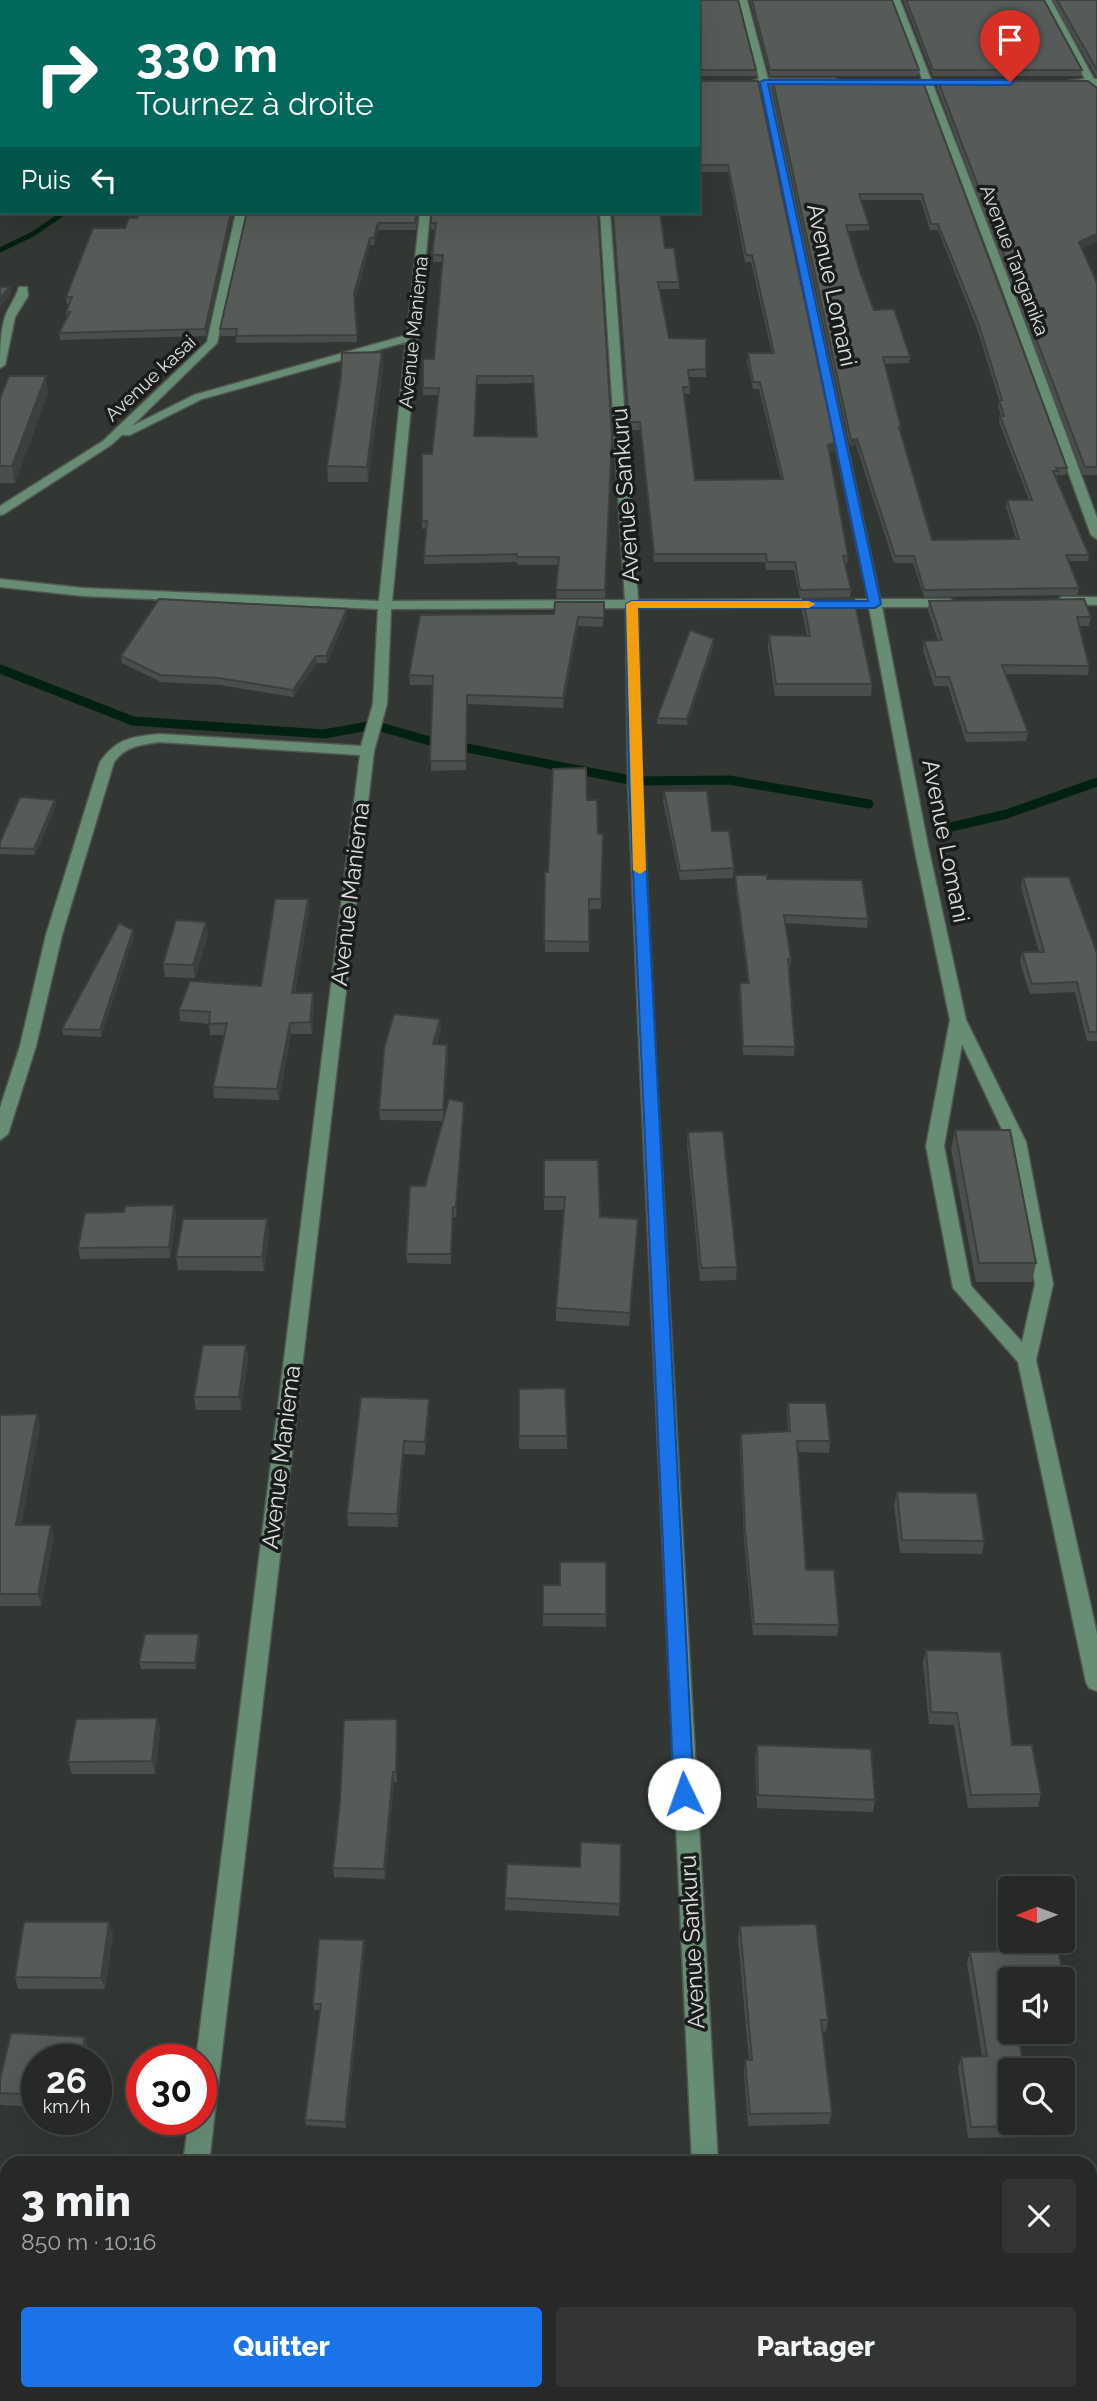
<!DOCTYPE html>
<html lang="fr">
<meta charset="utf-8">
<style>
body{margin:0;font-family:Raleway,sans-serif;background:#323532;color:#f1f3f6;height:100vh;display:flex;flex-direction:column;font-size:26px;white-space:nowrap}
*{box-sizing:border-box;margin:0}
p{font-size:23px;color:#a4a6a7}
.icon{flex:none;width:38px;height:38px;fill:none;stroke:currentColor;stroke-width:2;stroke-linecap:round;stroke-linejoin:round}
.map{position:relative;flex:1;overflow:hidden}
.panel{position:absolute;left:0px;top:2156px;width:1097px;height:245px;display:flex;flex-direction:column;background:#262926;border-radius:21px 21px 0 0;box-shadow:0 7px 28px #0002,0 0 0 2px #424543}
.panel>*{flex:none}
.hud{position:absolute;left:0px;top:0px;width:700px;height:214px;box-shadow:0 7px 28px #0002,0 0 0 2px #424543;background:#00695c;color:#fff;overflow:hidden}
.needle{width:46px;rotate:269deg}
.buttons{position:absolute;left:998px;top:1876px;display:grid;gap:14px}
.buttons a{display:grid;place-items:center;width:77px;height:77px;border-radius:7px;background:#262926;box-shadow:0 7px 28px #0002,0 0 0 2px #424543;font-size:35px}
.speed{position:absolute;left:21px;top:2044px;display:flex;gap:14px;font-size:35px;font-weight:700;text-align:center}
.speed>*{display:grid;place-content:center;width:91px;height:91px;border-radius:50%;background:#262926;box-shadow:0 7px 28px #0002,0 0 0 2px #424543;line-height:1}
.speed small{font-size:18px;font-weight:400}
.speed .limit{border:10px solid #d22;background:#fff;color:#111}
.pin{position:absolute;display:grid;place-items:center;width:60px;height:60px;color:#fff;margin:-72px -30px;border-radius:50% 50% 50% 0;rotate:-45deg;box-shadow:0 0 7px #0007}
.pin .icon{rotate:45deg}
.me{position:absolute;width:77px;margin:-38px;rotate:357deg;stroke-linejoin:round;filter:drop-shadow(0 0 5px #0008)}
.turn{display:flex;align-items:center;gap:24px;height:147px;padding:0 21px;font-size:32px}
.turn .icon{width:91px;height:91px;stroke-width:2.5}
.turn b{display:block;font-size:49px;line-height:60px}
.then{display:flex;align-items:center;height:66px;padding:0 21px;background:#0003;gap:14px;font-size:26px}
.round{display:grid;place-items:center;flex:none;width:74px;height:74px;border-radius:7px;background:#323532}
.head{display:flex;align-items:center;justify-content:space-between;height:119px;padding:0 21px}
h1{font-size:42px;font-weight:800;line-height:52px}
.primary-button{display:flex;gap:14px;margin-top:auto;padding:14px 21px}
.primary-button a{flex:1;height:80px;border-radius:7px;background:#1a73e8;color:#fff;font-size:28px;font-weight:800;line-height:80px;text-align:center}
.primary-button a+a{background:#323532;color:#f1f3f6}
.map>svg:first-child{display:block}
.lines{fill:none;stroke-linecap:round;stroke-linejoin:round}
.stream-far1{stroke:#012211;stroke-width:5}
.stream{stroke:#012211;stroke-width:9}
.minor-casing{stroke:#515652;stroke-width:3}
.minor{fill:#678d75;fill-rule:evenodd}
.wall{fill:#4a4e4c;fill-rule:evenodd}
.shaded-wall{fill:#3c403e}
.building{fill:#565b58;stroke:#3c403e;stroke-width:2;fill-rule:evenodd}
.route{fill:#1a73e8;stroke:#114b97;stroke-width:2}
.slow{fill:#f59e0b}
.labels{text-anchor:middle;stroke-width:7;stroke-linejoin:round;paint-order:stroke}
.far-street-label{font-size:19px;fill:#dee2df;stroke:#1b1d1c}
.street-label{font-size:23px;fill:#dee2df;stroke:#1b1d1c}
</style>
<div class="map">
<svg width="1097" height="2401" viewBox="0 0 1097 2401">
<rect width="100%" height="100%" fill="#323733"/>
<g class="lines">
<path class="stream-far1" d="M0,250l33,-16 32,-22"/>
<path class="stream" d="M0,669l133,52 191,13 50,-9 52,15 209,41 94,-1 140,24
M951,827l56,-13 90,-32"/>
<defs>
<path id="minor" d="M739,0h8l21,79h67l4,3 -4,3h-66l111,514h70l6,4 -6,4h-68l46,239 38,174 60,122 27,142 -17,76 61,274v57l-8,-3 -3,-6 -68,-320 -65,-74 -27,-142 24,-126 -36,-174 -45,-239 -231,1 4,173 14,282 62,1100h-26l-52,-1100 -12,-282 -2,-173 -235,1 -4,95 -13,47 -165,1412h-26l6,-44h12v-59h-5l164,-1305 -201,-13c-19,3 -33,4 -45,20l-52,173 -26,111 -28,88 -8,6v-32l20,-62 26,-111 54,-173c17,-24 31,-25 59,-28l202,12 12,-42 5,-95 -295,-13 -83,-9v-8l83,9 296,13 27,-259 -204,57 -72,36h-8l-11,10 -107,69 -4,1v-9l103,-65 104,-99 29,-130h10l-29,131 -85,83 62,-31 213,-60 13,-123h10l-38,389 233,-1 -25,-388h10l28,388 230,-1 -108,-514 -10,-3 9,-3zM962,1044l46,98 27,142 -13,58 -51,-56 -27,-140z
M892,0h8l110,283 87,235v21l-6,-4 -91,-252z
M1043,0h8l43,79h3v13h-5l-4,-7h-22l-4,-3 23,-3z
M19,287h8l1,9 -13,21 -10,48 -5,3c0,-16 0,-35 5,-51 4,-11 11,-19 14,-30z
M1062,597h35v8l-40,-1 -1,-3z
M155,2394h26l1,7h-28z
M706,2394h26l2,7h-28z"/>
</defs>
<use href="#minor" class="minor-casing"/>
<use href="#minor" class="minor"/>
</g>
<path class="wall" d="M0,0h738l18,70v6h-58v-74h-696v76h-2z
M750,0h142l27,70 -1,6h-148z
M903,0h141l38,70 -1,6h-148z
M1052,0h45v77l-1,-1z
M698,81l136,370 -5,1 19,104 -1,8h-2l6,25 -1,8 -50,1 -6,-28h-28l-1,-8h-111l-14,-132h-12l-15,-218h47l5,36 14,34v7h-19l9,49 37,31v8h-17l1,17h-6l11,86 86,-1 -22,-90h-6l-6,-29 1,-7h24l-21,-91h-6l-17,-90h-30z
M938,81l159,7v153l-15,7 15,35v192h-14l-146,-387z
M773,82h150l144,386 -1,7h-9v3h-1l33,77 -1,6h-19l10,27 -2,7 -153,2 -11,-34h-19l-38,-118 -6,2 -78,-359zM861,200h60l9,30h8l40,101 21,69 -1,6 3,10h-1l-1,6 30,78h-22l-1,7 10,32 -84,1 -31,-106v-7l-16,-63 24,-1 1,-6 -36,-47 -14,-38 -12,-41 21,-1v-5z
M140,212h93l-27,124 -146,4 -1,-7 8,-14 -1,-7 3,-8h-2l-1,-7 59,-69 12,-10z
M247,212h171l-2,18h-37l-5,15h-4l-15,55 2,42 -121,1v-7h-15l-1,-7z
M431,212l181,224 -7,162h-49l2,-33h-41v-3l-93,2 2,-36 -4,1v-8l10,-67 6,-59h-15v-36h11l9,-97h-10l2,-32h-4zM533,383l3,54 -62,-1 3,-52z
M382,352l1,15 -15,115h-40l-1,-16z
M48,393l-33,90h-15v-84z
M803,599l69,85 -1,12h-96l-7,-49 1,-12 38,1 -5,-25z
M929,601l162,16 -2,9h-10l10,40 -1,9 -82,-1 22,58 -2,9 -60,1 -18,-56h-14l-11,-36 1,-9h14l-10,-31z
M604,602l-1,25 -25,-1 -15,82 -96,-4 -1,66 -35,1 2,-86h-23l-1,-10 145,-61z
M347,616l-20,47h-10l-24,34 -73,-12 -59,-3 -39,-19 -1,-7z
M714,645l-27,80 -30,-1v-6z
M664,791l48,40 22,37 -1,10 -53,2 -17,-79z
M55,800l1,6 -21,49 -35,-1v-12z
M587,800l11,34h5l-2,75h-12v43h-44v-80h3z
M735,875l32,4 101,40 -1,9 -82,-5 6,36 -1,9h-1l6,79 -1,9 -51,-1 -4,-63 1,-9h8l-13,-99z
M1023,877l74,76v88h-10l-12,-49 -45,2 -10,-32 2,-10h17l-18,-65z
M308,899l1,12 -14,82 19,11 -2,30h-21l-12,66 -65,-2 -1,-11 11,-52h-14l-1,-11 -29,-3 -1,-11 82,-24z
M206,922l2,13 -13,43 -30,-1 -2,-13z
M133,930l1,6 -33,101 -38,-2 -1,-6z
M441,1030l-5,15h11l1,11 -5,63 21,-17v9l-8,106h-3l-2,47 -44,-1 -1,-9 37,-133 -63,-1 -1,-10z
M955,1130l81,133 -4,19h-56l-25,-133z
M688,1132l49,135 -1,13 -36,1 -13,-136z
M544,1160l56,57 38,2 -9,107 -73,-5v-13l7,-98h-19z
M174,1205l2,11 -6,42 -90,1 -2,-11 46,-36z
M269,1232l-5,39 -86,-1 -2,-13z
M246,1345l2,13 -7,52h-45l-2,-13z
M519,1389l48,47v13h-48z
M429,1399v13l-4,43 -21,-1 -6,73 -50,-1 -1,-13z
M788,1403l42,38 -1,12 -31,-1 8,118 33,55 -2,11 -84,-1 -9,-94 -4,-95 1,-12 47,-3 -1,-17z
M0,1415l40,11 -19,99 33,12 -13,69h-41z
M897,1492l87,49 -2,13 -82,-1 -6,-48z
M606,1562v65l-63,-1v-41h17z
M200,1641l-4,28h-55l-2,-7z
M926,1650l115,144 -3,13 -70,1 -14,-83 -25,-1 -6,-62z
M157,1718l3,13 -5,43h-83l-4,-12z
M397,1719v63h-3l-9,97 -51,-2 -1,-9z
M757,1745l118,55 -2,12 -116,-4 -2,-51z
M621,1844l-2,72 -114,-6v-12l75,-31z
M740,1926l88,94 -2,11 -3,1 9,81 -3,11 -81,2 -4,-54 1,-12h4l-11,-121z
M113,1934l-8,55h-87l-3,-12z
M364,1940l1,6 -19,182 -40,-3 -1,-5 15,-110h-6l-1,-6z
M1058,1950l14,70 -4,11 -6,1v-53h-52v53h42h-34l6,38h-14v53h23v3l-4,11 -61,1 -10,-70 3,-11 21,-1 -15,-93 3,-11z
M11,2033l74,4 3,12 -2,11h-49v47l-36,-2 -1,-3v-22z
M7,2285v72h-7v-71z
M1097,2326v75h-62l-2,-7h57v-67z
M542,2394h61v1h-61z"/>
<path class="shaded-wall" d="M231,212h2l-27,124 -1,-7z
M378,223l1,7 -5,15v-7z
M1097,234v7l-19,8 1,-7z
M370,238v7l-15,55 -1,-7z
M10,287l1,7 -11,13v-9z
M382,352l1,15 -15,115 -1,-15z
M46,376l2,17 -33,90 -3,-17z
M857,439l-1,6 -6,2 1,-7z
M835,443l-1,8 -7,2 1,-8z
M347,609v7l-20,47 -1,-7z
M578,617v9l-15,82v-10z
M714,639v6l-27,80v-6z
M316,656l1,7 -24,34v-7z
M55,800l1,6 -21,49 -1,-6z
M308,899l1,12 -16,94 -1,-12z
M206,922l2,13 -13,43 -2,-13z
M133,930l1,6 -33,101 -1,-7z
M313,993l1,11 -2,30 -2,-12z
M440,1019l1,11 -8,25v-11z
M290,1023l1,11 -12,66 -2,-11z
M447,1045l1,11 -5,65v-11z
M464,1102v9l-8,106v-10z
M174,1205l2,11 -6,42 -1,-11z
M267,1219l2,13 -5,39 -2,-14z
M638,1219v13l-9,94 1,-13z
M246,1345l2,13 -7,52 -2,-13z
M429,1399v13l-4,43v-13z
M37,1414l3,12 -21,111 -3,-12z
M404,1441v13l-6,73 -1,-13z
M51,1525l3,12 -13,69 -3,-12z
M199,1634l1,7 -4,28 -1,-6z
M157,1718l3,13 -5,43 -3,-13z
M397,1719l1,9 -1,54 -1,-10z
M393,1772l1,10 -9,97 -1,-10z
M109,1922l4,12 -8,55 -4,-11z
M364,1940l1,6 -19,182 -1,-6z
M85,2037l3,12 -2,11h-6z"/>
<path class="building" d="M0,0h738l18,70h-58v-68h-696v70h-2z
M752,0h140l27,70h-149z
M906,0h138l38,70h-149z
M1057,0h40v70z
M0,81h2v68h-2z
M698,81h60l77,362 -7,2 20,111h-5l8,33 -51,1 -5,-28h-28l-1,-8h-112l-14,-132h-11l-16,-210h47l5,36h9l5,34h-21l11,56 37,1v30l-18,1 2,17h-7l12,93 88,-1 -23,-97h-7l-5,-29h26l-22,-98h-6l-18,-90h-30z
M938,81h150l9,7v146l-18,8 18,41v184h-12z
M773,82h150l144,386h-11l2,3h-5l36,84h-23l13,33 -155,2 -10,-34h-19l-38,-117 -6,1zM859,194h63l9,30h7l41,101 23,75h-3l5,16h-4l32,84h-25l12,39 -87,1 -33,-113h2l-18,-70h27l-16,-48 -20,1 -14,-38 -14,-47h23z
M0,165l2,1v36l-2,3z
M140,212h91l-26,117 -146,4 11,-21h-4l6,-15h-6l27,-69h32l4,-10h8z
M247,212h170l-2,11h-37l-4,15h-4l-16,55 3,42 -121,1 1,-7h-17z
M431,212h167l14,224 -7,154h-49l3,-33h-42v-3l-93,2 3,-35h-5v-67h10l7,-66h-16v-29h11l9,-104h-11l4,-32h-5zM477,376h56l4,61 -63,-1z
M0,287h10l-10,11z
M382,352l-15,115 -40,-1 14,-90 1,-23z
M9,376h37l-34,90h-12v-67z
M159,599l188,10 -21,47h-10l-23,34 -74,-12 -59,-3 -39,-19z
M803,599h51l18,85h-96l-7,-49 41,1z
M1084,599l7,18h-14l12,49 -87,-1 26,67 -61,1 -18,-56h-13l-12,-36 18,-1 -13,-39z
M555,602h49v16l-26,-1 -15,81 -96,-3 -1,66h-36l3,-85 -24,-1 11,-60 134,-1z
M690,630l24,9 -27,80 -30,-1z
M586,768l1,32h10l1,34h5l-2,65h-12v43l-45,-1 1,-69h3l5,-103z
M664,791h43l5,40h17l5,37 -54,3z
M20,797l35,3 -21,49 -34,-1v-6z
M735,875h32v4l95,1 6,39 -84,-4 7,44h-3l7,88 -52,-1 -3,-63h9z
M1023,877h46l28,76v79h-8l-12,-50 -45,2 -10,-32h22z
M275,899h33l-16,94h21l-3,29 -20,1 -13,66 -64,-2 14,-64 -18,1 1,-12 -31,-2 11,-29 71,5z
M176,920l30,2 -13,43 -30,-1z
M119,923l14,7 -33,100 -38,-1z
M394,1014l46,5 -7,25 14,1 -4,65h-64l5,-61z
M449,1099l15,3 -8,105h-3l-2,47h-45l4,-68h15z
M955,1130h55l26,133h-57z
M723,1131l14,136 -36,1 -13,-136z
M544,1160h54l2,57 38,2 -8,94 -74,-5 9,-111h-21z
M174,1205l-5,42 -91,1 7,-35 39,-1 1,-6z
M183,1219h84l-5,38h-86z
M203,1345h43l-7,52h-45z
M565,1388l2,48h-48v-47z
M361,1397l68,2 -4,43 -21,-1 -7,73 -50,-1z
M788,1403h38l4,38h-33l9,129h28l5,55 -85,-1 -9,-94 -4,-96 49,-3z
M37,1414l-21,111h35l-13,69h-38v-179z
M897,1492l80,1 7,48 -82,-1z
M560,1562h46v52h-63v-29h17z
M145,1634h54l-4,29 -56,-1z
M926,1650l75,2 11,93h20l9,49 -70,1 -14,-82 -26,-1z
M157,1718l-5,43 -84,1 8,-43z
M397,1719l-1,53h-3l-9,97 -51,-1 7,-68 4,-80z
M757,1745l114,4 4,51 -117,-5z
M581,1842l40,2 -1,60 -115,-6 2,-34 73,3z
M24,1922h85l-8,56 -86,-1z
M816,1924l12,96h-7l11,93 -82,1 -5,-54h7l-12,-134z
M319,1939l45,1 -19,182 -40,-2 16,-116h-8z
M1058,1950l14,70h-10v-41h-52v53h8l6,38h-14v53h23v3l-62,1 -10,-70 26,-1 -17,-104z
M11,2033l74,4 -5,23h-43v35l-37,-2v-13z
M7,2285v61l-7,1v-61z
M1097,2326v67h-7v-66z
M1038,2394h41l-40,2z"/>
<path class="route" d="M764,80h246l4,2 -4,3 -242,-1 113,520 -6,4h-237l4,173 52,1013 -3,7 -7,2 -7,-2 -3,-7 -45,-1013 -3,-177 6,-3h236l-108,-519z"/>
<path class="slow" d="M632,601h177l6,3 -6,4h-171l8,262 -6,4 -7,-4 -7,-266z"/>
<g class="labels">
<g class="far-street-label">
<text transform="translate(1015 260) rotate(69)" y="7">Avenue Tanganika</text>
<text transform="translate(413 332) rotate(-84)" y="7">Avenue Maniema</text>
<text transform="translate(150 378) rotate(-43)" y="7">Avenue kasai</text>
</g>
<g class="street-label">
<text transform="translate(832 285) rotate(78)" y="8">Avenue Lomani</text>
<text transform="translate(625 495) rotate(-94)" y="8">Avenue Sankuru</text>
<text transform="translate(946 841) rotate(79)" y="8">Avenue Lomani</text>
<text transform="translate(350 894) rotate(-83)" y="8">Avenue Maniema</text>
<text transform="translate(281 1457) rotate(-83)" y="8">Avenue Maniema</text>
<text transform="translate(692 1942) rotate(-93)" y="8">Avenue Sankuru</text>
</g>
</g>
</svg>
<div class="buttons">
<a><svg class="needle" viewBox="-14 -14 28 28"><path d="M0-13l5 13h-10z" fill="#e53935"/><path d="M0 13l5-13h-10z" fill="#a4a6a7"/></svg></a>
<a><svg class="icon" aria-label="sound" viewBox="0 0 24 24"><path d="M4 9h4l5-4v14l-5-4H4zM17 9q2 3 0 6"/></svg></a>
<a><svg class="icon" aria-label="search" viewBox="0 0 24 24"><circle cx="10" cy="10" r="6"/><path d="M15 15l6 6"/></svg></a>
</div>
<div class="speed"><div>26<small>km/h</small></div><div class="limit">30</div></div>
<div class="pin" style="left:1010px;top:82px;background:#d93025"><svg class="icon" aria-label="arrive" viewBox="0 0 24 24"><path d="M6 21V4h12l-3 4 3 4H6"/></svg></div>
<svg class="me" style="left:684px;top:1794px" viewBox="-20 -20 40 40"><circle r="19" fill="#fff"/><path d="M0-13L10 11 0 6-10 11z" fill="#1a73e8"/></svg>
<div class="hud">
<div class="turn"><svg class="icon" aria-label="right" viewBox="0 0 24 24"><path d="M7 20v-9h11M14 6l5 5-5 5"/></svg><div><b>330 m</b>Tournez à droite</div></div>
<div class="then">Puis<svg class="icon" aria-label="left" viewBox="0 0 24 24"><path d="M17 20v-9H6M10 6l-5 5 5 5"/></svg></div>
</div>
<section class="panel">
<div class="head"><div><h1>3 min</h1><p>850 m · 10:16</p></div><a class="round"><svg class="icon" aria-label="close" viewBox="0 0 24 24"><path d="M6 6l12 12M18 6L6 18"/></svg></a></div>
<div class="primary-button"><a>Quitter</a><a>Partager</a></div>
</section>
</div>
